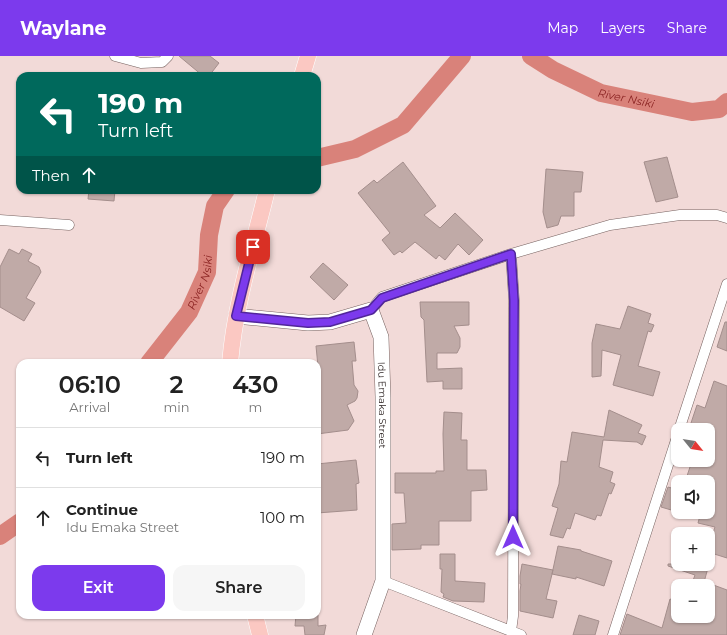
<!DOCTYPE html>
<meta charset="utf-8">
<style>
body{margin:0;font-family:Montserrat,sans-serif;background:#f6f6f6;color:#222;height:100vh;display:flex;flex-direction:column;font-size:15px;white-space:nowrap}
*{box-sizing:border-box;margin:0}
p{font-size:13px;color:#767676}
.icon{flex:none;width:22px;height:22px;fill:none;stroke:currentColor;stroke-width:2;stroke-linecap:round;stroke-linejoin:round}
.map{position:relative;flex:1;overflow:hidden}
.panel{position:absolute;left:16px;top:303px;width:305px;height:260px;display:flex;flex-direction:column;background:#fff;border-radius:12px;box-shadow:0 1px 3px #0004}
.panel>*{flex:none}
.banner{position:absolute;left:16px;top:16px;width:305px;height:122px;border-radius:12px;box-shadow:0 1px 3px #0004;background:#00695c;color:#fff;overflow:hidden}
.needle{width:26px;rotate:120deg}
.controls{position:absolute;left:671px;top:367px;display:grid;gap:8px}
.controls a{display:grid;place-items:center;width:44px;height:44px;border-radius:8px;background:#fff;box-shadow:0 1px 3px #0004;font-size:20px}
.pin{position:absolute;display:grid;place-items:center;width:34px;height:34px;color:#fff;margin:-17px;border-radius:8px;box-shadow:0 2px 6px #0006}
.me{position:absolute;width:44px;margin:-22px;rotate:0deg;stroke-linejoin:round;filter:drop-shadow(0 0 3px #0008)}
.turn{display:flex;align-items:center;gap:14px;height:84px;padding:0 16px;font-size:18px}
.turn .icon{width:52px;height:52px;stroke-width:2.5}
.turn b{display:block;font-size:28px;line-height:34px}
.then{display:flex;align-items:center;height:38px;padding:0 16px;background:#0003;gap:8px;font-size:15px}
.eta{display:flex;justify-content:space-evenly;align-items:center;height:68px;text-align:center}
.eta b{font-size:24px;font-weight:600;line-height:28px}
.action{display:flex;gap:8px;margin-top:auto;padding:8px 16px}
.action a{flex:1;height:46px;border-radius:12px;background:#7c3aed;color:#fff;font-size:16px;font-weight:600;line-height:46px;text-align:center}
.action a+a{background:#f6f6f6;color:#222}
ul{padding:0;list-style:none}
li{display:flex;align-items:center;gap:12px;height:60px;padding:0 16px;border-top:1px solid #e0e0e0}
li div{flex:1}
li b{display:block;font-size:15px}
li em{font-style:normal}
header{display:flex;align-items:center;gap:24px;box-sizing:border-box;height:56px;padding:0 20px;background:#7c3aed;color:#fff}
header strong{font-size:19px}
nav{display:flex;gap:22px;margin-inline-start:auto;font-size:14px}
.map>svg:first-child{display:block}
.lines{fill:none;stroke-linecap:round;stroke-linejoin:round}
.river{stroke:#d9827a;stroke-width:18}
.building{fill:#c0aaa7;stroke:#a48e8c}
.street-casing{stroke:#776361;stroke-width:11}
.secondary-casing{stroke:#776361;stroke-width:16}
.primary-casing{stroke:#fff;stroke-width:17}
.street{stroke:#fff;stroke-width:10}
.secondary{stroke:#fff;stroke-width:15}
.primary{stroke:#fbc8c2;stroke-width:16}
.route-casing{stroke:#51269a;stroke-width:10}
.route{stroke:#7c3aed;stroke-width:7}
.labels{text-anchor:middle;stroke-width:3;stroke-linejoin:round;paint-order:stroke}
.street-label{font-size:10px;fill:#302726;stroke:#ffe8e5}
.water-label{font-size:11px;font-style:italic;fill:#8a2322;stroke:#ffe8e5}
</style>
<header>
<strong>Waylane</strong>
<nav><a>Map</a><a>Layers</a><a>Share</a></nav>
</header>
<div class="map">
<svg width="727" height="579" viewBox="0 0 727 579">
<rect width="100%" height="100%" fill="#f2dad8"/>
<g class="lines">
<g class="river">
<path id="s1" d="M531,0l22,14 48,23 91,19 27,-3 8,-7"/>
<path d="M317,102l38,-9 48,-24 59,-69"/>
<path id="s2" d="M149,307l40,-51 18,-40 2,-37 6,-29 11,-16"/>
<path d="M0,480l20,-14"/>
</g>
</g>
<path class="building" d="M179,0h31l9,7 -10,13h-6z
M667,101l11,40 -22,5 -12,-40z
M403,106l33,44 -12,9 16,13 15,-15 28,27 -14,15 -11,-11 -13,16 -6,-5 -3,4 -21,-17 -13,11 -2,-2 -6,4 -12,-15 8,-7 -32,-40 16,-13 3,3z
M546,113l37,3 -2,20h-7v24h-13l-3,9 -11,3 -4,-16z
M89,134h26l-1,11 -26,-2z
M9,193l10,5 3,-5 10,5 -4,7 11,6 2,5 -15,26 9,5 -11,18 -24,-14v-40z
M323,207l25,22 -14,15 -24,-23z
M420,246h49v23l-15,1 6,12v9l-3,6h-20v16l25,-1v21h-19v-8l-16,1 -3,-62 -3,-3z
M628,250l23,8 -3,9 6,2 -3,7 -3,-1 -10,35 22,6 -7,24 -40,-11 8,-30 -19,-5 -1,26 -9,1v-34l4,-19 24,5z
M725,266h2v29l-10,-4z
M354,286l2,19h-4l2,24 4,6 -1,7 -2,3 -8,4 7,16 -6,9 -31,4v-20h3v-27l-4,-41z
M714,325l13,5v172l-19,-6v-6l7,-19 -17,-4 3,-11h7v-30h-23l7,-21 5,2 1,-3h10v-30h-8l-10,-4 7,-21 8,3z
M609,354l33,15 -4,8 8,3 -4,9 -5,-3 -34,-2 -4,27 14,5 -3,10 5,2 -4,10 -2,-1 -8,23 -4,-1 -2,5 -20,-7 -5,16 -3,-1 -4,10 -13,-3 8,-27 -6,-2 7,-22 2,-23 6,1 5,-30 32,5z
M444,356l18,1 -1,27h6v30h19l1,20 -16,1v30h-32v24h-18v4l-29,1v-26l14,-1 -2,-30h-9v-20h41v-2h8l-1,-37z
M356,404l3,23 -3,1 1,26 -40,3v-49z
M668,431l10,3v22l-17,-5z
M558,490l23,4v1l31,10 -8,25 -28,-9v2l-24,-5z
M440,498h15v27l30,2 -1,19 -31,-1 -10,-4 1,-3 -3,-2 1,-23h-2z
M522,508l31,6 -7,29 11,2 -4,17 -33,-7v-20l1,-7h-1v-8z
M668,508h41l-6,22h-12l4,-11 -27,-9z
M708,527l19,7v45h-107l7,-21 35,14 8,-29 8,3v14h30z
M296,559h22v11l8,-1 -2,10h-19l-1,-9h-9z
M579,559l20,6 -4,14h-22z"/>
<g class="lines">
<defs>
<path id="street" d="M115,0l26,7 21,-1 6,-6
M0,164l69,5
M511,198l99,-29 70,-10h37l10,3
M371,254l11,-13 129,-43 3,46 -1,316 -2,15
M679,374l48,-146
M383,525l138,54
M613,579l65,-201"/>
<g id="secondary">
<path id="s3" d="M236,260l72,7 22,-1 41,-12 10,27 2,60v184l-19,54"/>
</g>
<path id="primary" d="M302,20l6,-20
M230,307c5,-59 23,-116 37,-173
M255,559l5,20"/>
</defs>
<use href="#street" class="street-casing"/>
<use href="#secondary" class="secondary-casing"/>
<use href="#primary" class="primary-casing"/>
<use href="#street" class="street"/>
<use href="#secondary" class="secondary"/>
<use href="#primary" class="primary"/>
</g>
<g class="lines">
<defs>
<path id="route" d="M253,191l-17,69 72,7 22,-1 41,-12 11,-12 129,-44 3,46 -1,237"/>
</defs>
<use href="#route" class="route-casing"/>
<use href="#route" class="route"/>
</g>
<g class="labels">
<g class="street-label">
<text dy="4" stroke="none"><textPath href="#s3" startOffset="234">Idu Emaka Street</textPath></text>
</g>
<g class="water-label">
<text dy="4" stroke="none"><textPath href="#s1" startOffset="105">River Nsiki</textPath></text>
<text dy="4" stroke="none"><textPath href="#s2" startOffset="97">River Nsiki</textPath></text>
</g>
</g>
</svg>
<div class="controls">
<a><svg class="needle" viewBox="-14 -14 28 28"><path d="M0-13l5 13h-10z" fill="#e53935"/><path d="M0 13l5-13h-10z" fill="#767676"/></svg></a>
<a><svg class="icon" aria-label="sound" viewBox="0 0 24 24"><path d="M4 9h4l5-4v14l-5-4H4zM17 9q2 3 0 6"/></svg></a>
<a>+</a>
<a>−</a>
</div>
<div class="pin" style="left:253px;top:191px;background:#d93025"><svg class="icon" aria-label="arrive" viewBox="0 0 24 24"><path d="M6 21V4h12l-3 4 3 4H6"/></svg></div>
<svg class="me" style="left:513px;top:481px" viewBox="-20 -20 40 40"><path d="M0-17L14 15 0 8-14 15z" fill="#7c3aed" stroke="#fff" stroke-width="4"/></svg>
<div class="banner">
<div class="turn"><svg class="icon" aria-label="left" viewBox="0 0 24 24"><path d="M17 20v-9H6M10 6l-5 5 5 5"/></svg><div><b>190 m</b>Turn left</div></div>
<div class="then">Then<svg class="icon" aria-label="ahead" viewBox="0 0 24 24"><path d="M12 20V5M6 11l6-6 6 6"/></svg></div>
</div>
<section class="panel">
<div class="eta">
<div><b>06:10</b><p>Arrival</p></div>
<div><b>2</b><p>min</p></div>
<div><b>430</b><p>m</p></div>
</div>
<ul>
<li><svg class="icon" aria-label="left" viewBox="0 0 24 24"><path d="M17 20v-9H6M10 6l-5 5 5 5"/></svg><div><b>Turn left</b></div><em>190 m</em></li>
<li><svg class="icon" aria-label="ahead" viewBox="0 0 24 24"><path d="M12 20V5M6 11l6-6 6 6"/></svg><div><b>Continue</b><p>Idu Emaka Street</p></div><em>100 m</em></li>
</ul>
<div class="action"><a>Exit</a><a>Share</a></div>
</section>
</div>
